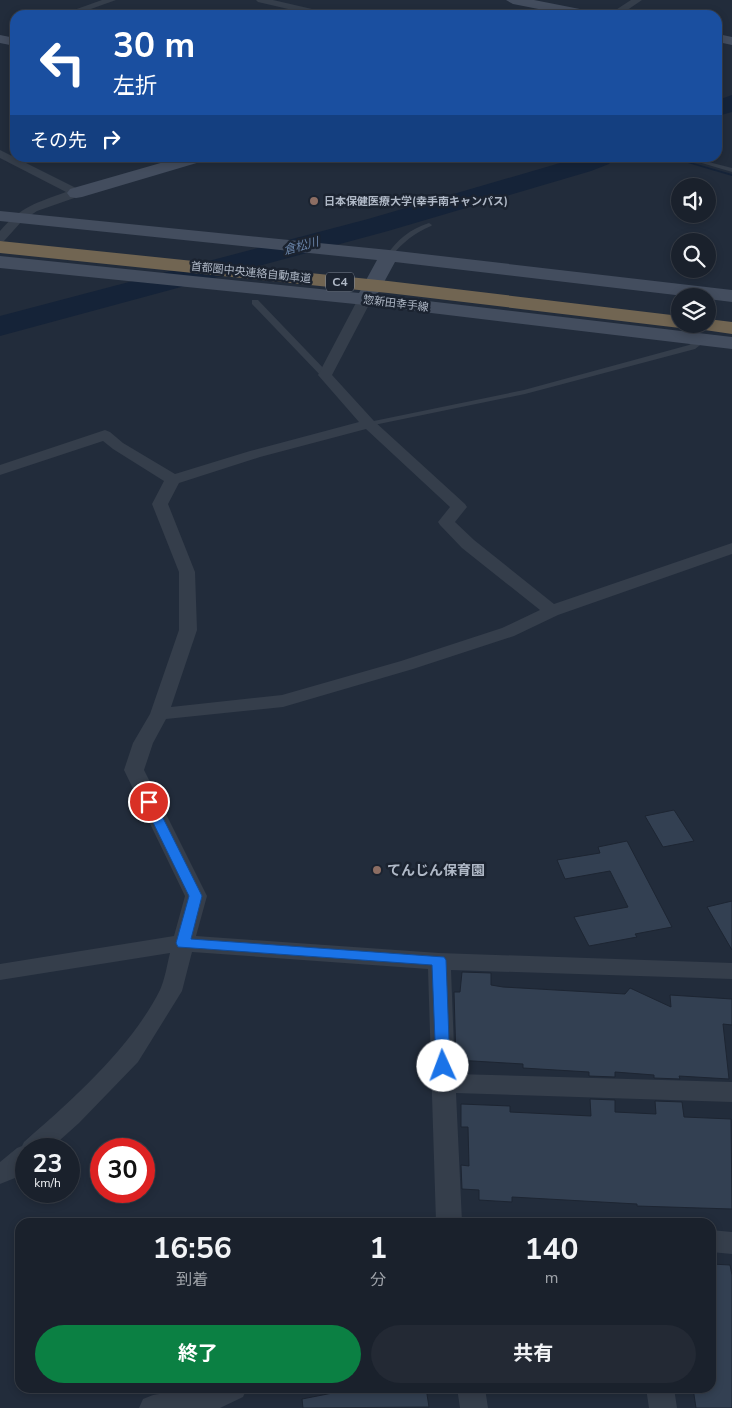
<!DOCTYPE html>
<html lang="ja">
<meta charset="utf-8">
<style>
body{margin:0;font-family:"Nunito Sans","Noto Sans JP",sans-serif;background:#232934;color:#f1f3f6;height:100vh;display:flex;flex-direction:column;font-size:19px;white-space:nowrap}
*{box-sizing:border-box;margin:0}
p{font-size:16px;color:#9fa3a9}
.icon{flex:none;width:28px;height:28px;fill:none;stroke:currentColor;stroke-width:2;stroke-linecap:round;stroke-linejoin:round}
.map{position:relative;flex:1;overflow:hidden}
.sheet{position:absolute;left:15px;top:1218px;width:701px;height:175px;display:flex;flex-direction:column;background:#1a212c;border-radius:15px;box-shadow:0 2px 8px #0003,0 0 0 1px #383e48}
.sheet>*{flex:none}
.banner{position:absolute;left:10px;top:10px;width:712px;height:152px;border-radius:15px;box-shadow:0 2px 8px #0003,0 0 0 1px #383e48;background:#1a4fa0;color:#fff;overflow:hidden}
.tools{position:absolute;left:671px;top:178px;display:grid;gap:10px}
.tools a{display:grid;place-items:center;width:45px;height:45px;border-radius:50%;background:#1a212c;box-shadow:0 2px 8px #0003,0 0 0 1px #383e48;font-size:25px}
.speed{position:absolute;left:15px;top:1138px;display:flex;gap:10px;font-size:25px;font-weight:700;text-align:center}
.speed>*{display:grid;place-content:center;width:65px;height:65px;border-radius:50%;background:#1a212c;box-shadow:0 2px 8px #0003,0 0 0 1px #383e48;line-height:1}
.speed small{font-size:12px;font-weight:400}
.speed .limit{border:8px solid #d22;background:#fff;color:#111}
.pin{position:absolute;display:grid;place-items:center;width:42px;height:42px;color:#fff;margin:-21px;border:2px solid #fff;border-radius:50%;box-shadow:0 1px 5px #0007}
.me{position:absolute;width:55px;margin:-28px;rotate:358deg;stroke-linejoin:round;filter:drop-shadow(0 0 4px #0008)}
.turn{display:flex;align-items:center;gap:18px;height:105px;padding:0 20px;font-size:22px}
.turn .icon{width:65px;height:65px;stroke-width:2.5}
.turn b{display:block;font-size:35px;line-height:42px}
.then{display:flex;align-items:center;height:48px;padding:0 20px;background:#0003;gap:10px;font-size:19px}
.eta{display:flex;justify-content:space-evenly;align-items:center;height:85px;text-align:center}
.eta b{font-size:30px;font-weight:700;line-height:35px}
.cta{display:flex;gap:10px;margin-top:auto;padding:10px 20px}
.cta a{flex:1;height:58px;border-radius:30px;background:#0b8043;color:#fff;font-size:20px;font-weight:700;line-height:58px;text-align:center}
.cta a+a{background:#232934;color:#f1f3f6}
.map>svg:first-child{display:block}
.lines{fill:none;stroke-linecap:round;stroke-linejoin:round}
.stream{fill:#152338;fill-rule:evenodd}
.river{fill:#152338;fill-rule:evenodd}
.building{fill:#334052;stroke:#1d2532}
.lane{fill:#353e4b;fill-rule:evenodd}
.street{fill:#353e4b;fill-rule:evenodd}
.secondary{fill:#434d5e;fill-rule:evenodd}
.highway{fill:#716552;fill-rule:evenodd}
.route{fill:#1a73e8;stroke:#114b97}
.education-dot{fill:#8d6e63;stroke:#1b2330;stroke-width:2}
.labels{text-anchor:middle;stroke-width:5;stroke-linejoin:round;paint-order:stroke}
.far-poi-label{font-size:11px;font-weight:bold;fill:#b0b9c7;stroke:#1b2330;text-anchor:start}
.far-street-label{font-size:11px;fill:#b0b9c7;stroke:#1b2330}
.far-water-label{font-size:12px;font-style:italic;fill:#6983a7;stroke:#1b2330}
.shield{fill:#1b2330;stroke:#838c9a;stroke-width:1}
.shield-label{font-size:12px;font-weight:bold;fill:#b0b9c7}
.poi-label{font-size:14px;font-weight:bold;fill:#b0b9c7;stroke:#1b2330;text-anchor:start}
</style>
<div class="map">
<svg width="732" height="1408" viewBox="0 0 732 1408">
<rect width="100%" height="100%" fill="#222c3b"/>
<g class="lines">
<path class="stream" d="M671,158h5l56,16v2z"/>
<path class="river" d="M732,95v17l-14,4v-16z
M577,158h36l-4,6 -18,7 -203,60 -388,105v-20l368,-97z"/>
</g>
<path class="building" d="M674,810l20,31 -31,6 -18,-31z
M627,841l45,86 -37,7 2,3 -48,9 -15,-29 54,-10 -18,-36 -45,8 -8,-19 43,-7 -2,-6z
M732,901v49l-25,-43z
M462,972l29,1v12l12,2 122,7 5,-6 41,19 -1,-12 62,4v26l-9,-1 6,55 -50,-3 1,3 -26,-1v-3l-39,-3v5l-26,-1v-4l-66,-4v-4l-67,-4 -2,-68h6z
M590,1099l25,1v12l41,2 -1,-13 27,1 2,15 47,2 1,90 -95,-3v-2l-125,-7v5l-33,-2v-10l-17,-1 -1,-24 8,1 -1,-39h-7v-23l49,2v6l81,4z
M711,1264l19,1 2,10v133h-36l-3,-20h18z
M358,1388h68l3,19 -126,1 -1,-9z"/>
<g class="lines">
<path class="lane" d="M546,6l4,1 -12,8h-7z
M685,158h8l39,10v4z
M429,223l3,2 -1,1c-17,7 -29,17 -40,31h-4l-1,-1c11,-16 24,-27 43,-33z
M252,300h6l70,73v4h-6l-70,-73z
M701,337h6l1,2 -13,10 -170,45 -156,32 -4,-2 4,-2 155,-32 165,-45z"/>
<path class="street" d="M102,0h14l-42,15h-14z
M256,0h17l52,12 2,2 -13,1 -56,-13z
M631,0h11l-22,15h-12z
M0,150l80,40 2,3 -2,3 -43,15 -15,10 -18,20 -4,1v-11c22,-25 36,-28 66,-39l-66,-34z
M365,295l7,4 -40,76 42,46 91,83 2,3 -12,15 19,18 80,64 178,-61v11l-174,61 -44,21 -101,33 -130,38 -117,12 -13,24 -9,27 63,126 -11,40 243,17 293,10v16l-281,-9 4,104 277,8v20l-276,-9 6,129h-26l-8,-253 -236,-17 -10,39 -44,71 -59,61 -29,26h-24v21l-6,6 -20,8v-22l17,-14 5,-2 2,-4c49,-43 106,-93 136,-152 5,-11 7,-25 10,-37l-170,27v-16l174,-28 11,-40 -61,-126 9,-27 17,-29 29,-84v-58l-27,-68 12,-23 -51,-32 -10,-8 -103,34v-10l105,-35 5,2 13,11 52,31 75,-23 109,-29 -41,-47 40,-76zM366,429l84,78 -12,15 2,3 22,23 78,62 -38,18 -101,33 -119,34 -111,12 26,-77 -2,-58 -27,-68 11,-21 81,-26z
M711,1230l21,2v22l-21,-2z
M195,1388h52l-4,9 -23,11h-81l4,-9 10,-4z
M457,1388h28l3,20h-28z
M646,1388h28l3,20h-28z"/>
<path class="secondary" d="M506,0h28l56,11 7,4h-28l-56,-11z
M718,34l14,3v8l-14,-3z
M0,35l15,3v8l-15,-3z
M178,158h24l-2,4 -118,35 -6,1 -6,-1 -3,-4 3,-4z
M0,211l389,39 343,40v12l-24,-3v-3h-24l-289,-34 -18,33 355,42v12l-367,-44 -365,-37v-12l359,37 18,-33 -377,-39z"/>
<path class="highway" d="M0,241l388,40 292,35v8h28v-5l24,3v12l-41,-6 -3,-4 -8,4 -292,-35 -388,-40z"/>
</g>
<path class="route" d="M149,797l6,5 47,94 -11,43 253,18 2,3 4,106 -2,4 -5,1 -5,-1 -2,-4 -4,-101 -254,-18 -2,-4 13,-47 -46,-94z"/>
<g class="education-dot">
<circle cx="314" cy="201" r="5"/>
<circle cx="377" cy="870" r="5"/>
</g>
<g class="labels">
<g class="far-poi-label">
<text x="324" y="205">日本保健医療大学(幸手南キャンパス)</text>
</g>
<g class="far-street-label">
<text transform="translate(251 272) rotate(6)" y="4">首都圏中央連絡自動車道</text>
<text transform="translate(396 303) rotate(7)" y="4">惣新田幸手線</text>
</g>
<g class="far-water-label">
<text transform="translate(301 246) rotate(-15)" y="4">倉松川</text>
</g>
<rect class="shield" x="326" y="272.5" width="28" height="19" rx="4"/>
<g class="shield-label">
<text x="340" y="286">C4</text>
</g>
<g class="poi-label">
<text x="387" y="875">てんじん保育園</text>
</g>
</g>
</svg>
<div class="tools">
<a><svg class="icon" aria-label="sound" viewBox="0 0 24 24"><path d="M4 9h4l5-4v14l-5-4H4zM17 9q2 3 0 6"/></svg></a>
<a><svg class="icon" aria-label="search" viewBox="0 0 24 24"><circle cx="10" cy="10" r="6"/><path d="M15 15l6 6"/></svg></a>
<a><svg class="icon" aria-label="layers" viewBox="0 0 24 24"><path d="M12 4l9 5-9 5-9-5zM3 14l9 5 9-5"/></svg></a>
</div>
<div class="speed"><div>23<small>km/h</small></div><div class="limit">30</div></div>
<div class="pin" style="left:149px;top:802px;background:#d93025"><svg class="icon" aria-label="arrive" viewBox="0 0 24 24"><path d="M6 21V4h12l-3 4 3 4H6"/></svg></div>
<svg class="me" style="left:443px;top:1066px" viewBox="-20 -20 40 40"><circle r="19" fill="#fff"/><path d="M0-13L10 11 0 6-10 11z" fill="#1a73e8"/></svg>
<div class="banner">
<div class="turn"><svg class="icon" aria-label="left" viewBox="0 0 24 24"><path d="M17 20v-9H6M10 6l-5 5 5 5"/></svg><div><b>30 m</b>左折</div></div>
<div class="then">その先<svg class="icon" aria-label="right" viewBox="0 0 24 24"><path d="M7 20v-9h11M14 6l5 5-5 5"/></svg></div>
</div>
<section class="sheet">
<div class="eta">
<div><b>16:56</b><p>到着</p></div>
<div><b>1</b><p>分</p></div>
<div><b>140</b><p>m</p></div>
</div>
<div class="cta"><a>終了</a><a>共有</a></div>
</section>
</div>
